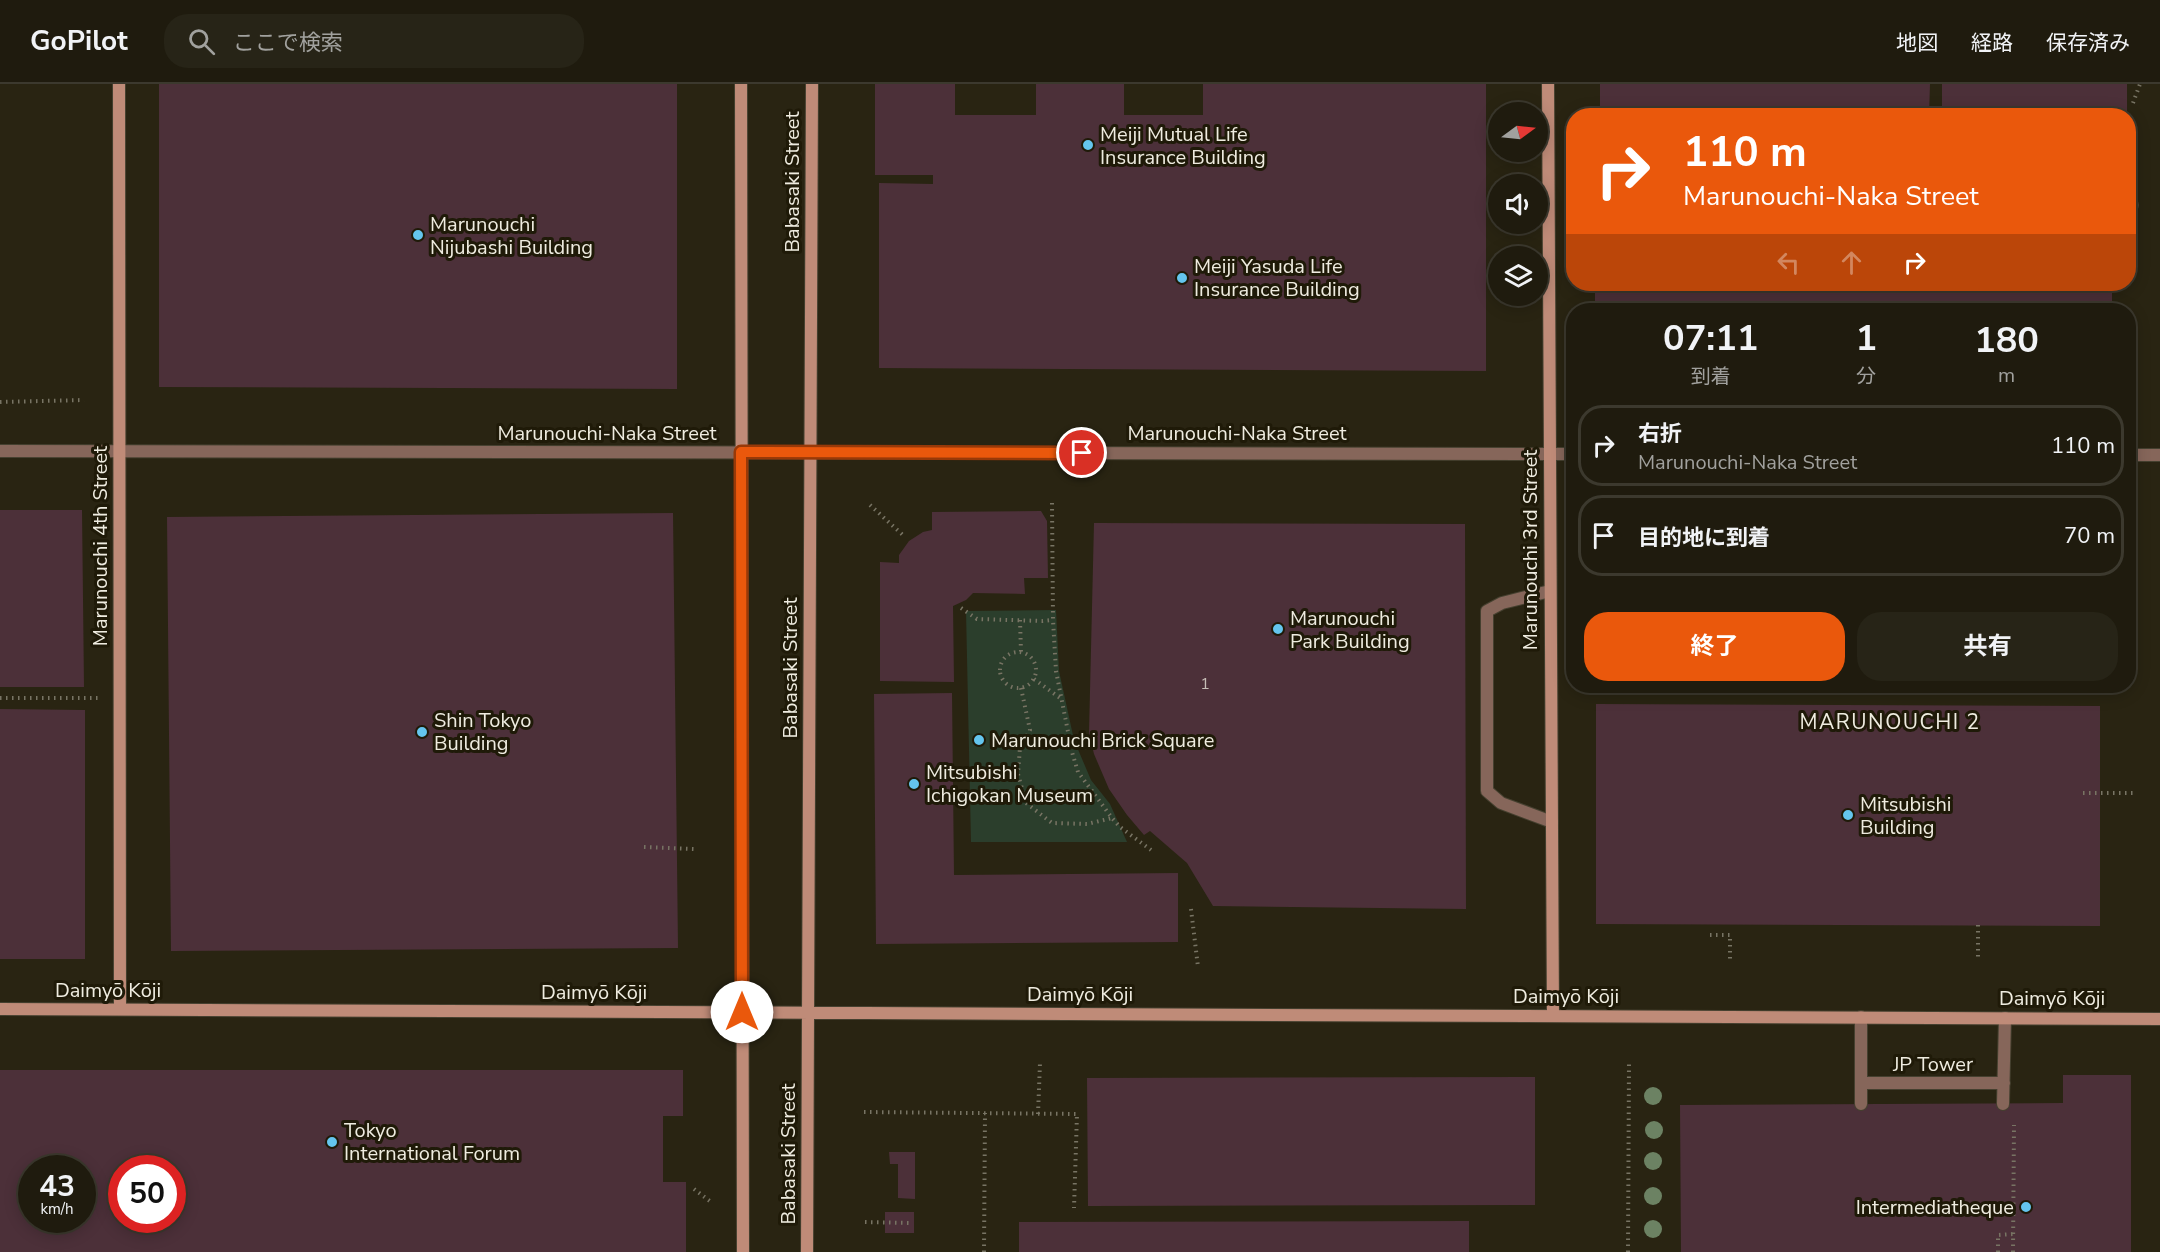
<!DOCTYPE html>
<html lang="ja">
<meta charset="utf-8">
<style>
body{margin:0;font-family:"Nunito Sans","Noto Sans JP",sans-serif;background:#272417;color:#f1f3f6;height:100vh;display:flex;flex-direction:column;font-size:22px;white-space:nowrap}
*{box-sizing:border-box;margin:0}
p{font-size:20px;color:#a1a19e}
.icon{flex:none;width:33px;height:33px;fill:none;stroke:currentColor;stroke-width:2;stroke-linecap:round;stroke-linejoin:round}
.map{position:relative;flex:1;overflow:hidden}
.sheet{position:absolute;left:1566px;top:219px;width:570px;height:390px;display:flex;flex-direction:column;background:#1f1b0e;border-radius:24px;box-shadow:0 3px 15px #0003,0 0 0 2px #3c392e}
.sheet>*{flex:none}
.top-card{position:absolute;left:1566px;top:24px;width:570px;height:183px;border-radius:24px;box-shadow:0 3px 15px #0003,0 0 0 2px #3c392e;background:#ea580c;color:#fff;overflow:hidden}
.needle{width:39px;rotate:75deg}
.tools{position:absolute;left:1488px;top:18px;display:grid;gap:12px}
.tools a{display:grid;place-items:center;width:60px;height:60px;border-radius:50%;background:#1f1b0e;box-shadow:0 3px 15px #0003,0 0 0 2px #3c392e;font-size:30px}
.speed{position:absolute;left:18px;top:1071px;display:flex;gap:12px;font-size:30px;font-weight:700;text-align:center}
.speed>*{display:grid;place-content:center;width:78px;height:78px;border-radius:50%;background:#1f1b0e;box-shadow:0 3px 15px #0003,0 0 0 2px #3c392e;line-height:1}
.speed small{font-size:15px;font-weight:400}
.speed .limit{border:9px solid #d22;background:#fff;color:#111}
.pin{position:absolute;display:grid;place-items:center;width:51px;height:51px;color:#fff;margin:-26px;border:3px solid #fff;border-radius:50%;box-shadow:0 2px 6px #0007}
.me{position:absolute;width:66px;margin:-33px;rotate:0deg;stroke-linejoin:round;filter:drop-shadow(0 0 4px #0008)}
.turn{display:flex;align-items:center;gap:21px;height:126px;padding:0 18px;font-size:27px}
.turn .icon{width:78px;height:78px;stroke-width:2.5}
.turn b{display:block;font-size:42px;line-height:51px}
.lanes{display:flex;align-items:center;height:57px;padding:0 18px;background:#0003;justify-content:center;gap:30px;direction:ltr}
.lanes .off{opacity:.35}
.eta{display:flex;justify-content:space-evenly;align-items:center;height:102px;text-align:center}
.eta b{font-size:36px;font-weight:700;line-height:42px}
.cta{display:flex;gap:12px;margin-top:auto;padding:12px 18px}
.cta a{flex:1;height:69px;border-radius:24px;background:#ea580c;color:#fff;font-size:24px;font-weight:700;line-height:69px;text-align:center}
.cta a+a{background:#272417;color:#f1f3f6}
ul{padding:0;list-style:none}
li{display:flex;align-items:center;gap:18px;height:81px;margin:0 12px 9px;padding:0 6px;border:3px solid #3c392e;border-radius:24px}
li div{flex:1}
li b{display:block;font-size:22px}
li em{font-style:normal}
header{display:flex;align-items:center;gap:36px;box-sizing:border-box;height:84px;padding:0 30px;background:#1f1b0e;border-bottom:2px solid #3c392e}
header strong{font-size:28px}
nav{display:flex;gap:33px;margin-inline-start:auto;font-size:21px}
.search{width:420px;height:54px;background:#272417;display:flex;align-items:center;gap:15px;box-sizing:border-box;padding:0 21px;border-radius:24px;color:#a1a19e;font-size:22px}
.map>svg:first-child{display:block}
.green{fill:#2b3e2c}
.building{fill:#4c3039;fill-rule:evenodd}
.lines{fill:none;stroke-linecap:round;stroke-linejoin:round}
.lane-casing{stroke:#45402f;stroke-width:14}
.street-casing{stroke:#45402f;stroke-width:14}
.secondary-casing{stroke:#45402f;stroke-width:14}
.path{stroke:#787464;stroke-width:4;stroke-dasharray:1.5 4.5;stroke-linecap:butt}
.lane{stroke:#86665a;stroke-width:12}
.street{stroke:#86665a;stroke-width:12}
.secondary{stroke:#bf8b78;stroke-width:12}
.tree{fill:#6c8263}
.route-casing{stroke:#983908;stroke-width:15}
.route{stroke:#ea580c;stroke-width:10}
.poi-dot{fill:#64c5ee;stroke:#1f1a08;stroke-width:2}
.labels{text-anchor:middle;stroke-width:6;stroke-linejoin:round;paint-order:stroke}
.number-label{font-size:16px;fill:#c6bdb6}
.poi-label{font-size:20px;fill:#efece0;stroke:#1f1a08;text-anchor:start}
.street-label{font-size:20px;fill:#efece0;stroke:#1f1a08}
.neighbourhood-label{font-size:21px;letter-spacing:1.5px;fill:#efece0;stroke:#1f1a08}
</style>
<header>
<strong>GoPilot</strong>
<div class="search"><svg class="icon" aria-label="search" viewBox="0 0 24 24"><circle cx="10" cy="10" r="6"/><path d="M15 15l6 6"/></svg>ここで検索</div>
<nav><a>地図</a><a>経路</a><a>保存済み</a></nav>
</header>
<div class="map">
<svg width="2160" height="1168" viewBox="0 0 2160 1168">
<rect width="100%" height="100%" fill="#292412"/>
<path class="green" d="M1056,526l3,61 15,69 17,40 19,24 17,38h-156l-5,-231z"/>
<path class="building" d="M159,0h518v305l-518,-2z
M875,0h80v31h81v-31h88v31h79v-31h283v287l-607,-3v-185l54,1v-9h-58z
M1600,0h330l-1,32h-329z
M1942,0h185v32h-185z
M1595,200h517v26h-517z
M0,426h82l2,177h-84z
M1041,427l6,10 1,57h-24l1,16 -52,-1 -7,7 -13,6 1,76 -74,-1v-119l19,1v-8l10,-14 14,-9 9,-2v-18z
M673,429l5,435 -507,3 -4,-434z
M1094,439l371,1 1,385 -253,-3 -26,-43 -37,-32 -6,4 -17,-20 -18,-26 -15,-35 -5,-21z
M952,609l2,182 224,-2v69l-302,2 -2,-250z
M1596,620l504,2v220l-504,-2z
M0,625l85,1v249h-85z
M0,986h683v46h-20v66h23v70h-686zM32,1084h50v52h-50zM122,1084h50v52h-50z
M2063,991h68v177h-450l-1,-147 383,-2z
M1535,993v128l-447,1 -1,-128z
M889,1068h26v47l-17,-1v-34h-8z
M885,1128h29v21h-29z
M1469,1137v31h-450v-30z"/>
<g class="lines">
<defs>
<path id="lane" d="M1550,507l-48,12 -15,8v180l14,12 51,19
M1861,933v87
M1861,999h143
M2003,1020l2,-86"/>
<path id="street" d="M2128,121h4
M0,367l1574,3
M2128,371h32"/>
<path id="secondary" d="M119,0l1,925
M741,0l2,1168
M1548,0l5,932
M0,925l2160,10
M807,1168l5,-1168"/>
</defs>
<use href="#lane" class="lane-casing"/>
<use href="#street" class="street-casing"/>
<use href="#secondary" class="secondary-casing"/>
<path class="path" d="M2133,19l7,-19
M0,318l84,-2
M1052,419l1,117 3,51 16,81 6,20 34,46 8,9 31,23
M870,421l35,32
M961,524l16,11 65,2 10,-1
M1020,536l1,32
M1000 586a18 18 0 1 1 36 0a18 18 0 1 1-36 0Z
M1034,595l26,19
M1021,604l9,42 -10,17 -2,27 8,29 26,20 35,1 25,-6
M0,614h98
M2083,709h50
M644,763l51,2
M1191,825l7,58
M1978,841v36
M1710,851h20v26
M864,1028l213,2 -3,94
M1038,1030l2,-51
M694,1105l17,13
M865,1138l44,1
M984,1168l1,-139
M1628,1168l1,-190
M1998,1168v-17l15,-1
M2013,1168l1,-127"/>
<use href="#lane" class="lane"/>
<use href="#street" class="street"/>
<use href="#secondary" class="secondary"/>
</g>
<g class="tree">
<circle cx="1653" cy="1012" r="9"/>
<circle cx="1654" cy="1046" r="9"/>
<circle cx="1653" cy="1077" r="9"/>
<circle cx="1653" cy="1112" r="9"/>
<circle cx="1653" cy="1145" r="9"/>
</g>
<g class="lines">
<defs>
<path id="route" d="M742,928l-1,-560 341,1"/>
</defs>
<use href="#route" class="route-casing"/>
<use href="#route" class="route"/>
</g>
<g class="poi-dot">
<circle cx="1088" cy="61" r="6"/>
<circle cx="418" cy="151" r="6"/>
<circle cx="1182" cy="194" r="6"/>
<circle cx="1278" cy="545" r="6"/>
<circle cx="422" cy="648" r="6"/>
<circle cx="979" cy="656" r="6"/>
<circle cx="914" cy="700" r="6"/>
<circle cx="1848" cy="731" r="6"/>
<circle cx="332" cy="1058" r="6"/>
<circle cx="2026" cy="1123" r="6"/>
</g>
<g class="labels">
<g class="number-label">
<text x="1205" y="605">1</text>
</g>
<g class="poi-label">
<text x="1100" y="57">Meiji Mutual Life<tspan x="1100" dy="23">Insurance Building</tspan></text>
<text x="430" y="147">Marunouchi<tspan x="430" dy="23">Nijubashi Building</tspan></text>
<text x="1194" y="189">Meiji Yasuda Life<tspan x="1194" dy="23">Insurance Building</tspan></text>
<text x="1290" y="541">Marunouchi<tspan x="1290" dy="23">Park Building</tspan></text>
<text x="434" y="643">Shin Tokyo<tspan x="434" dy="23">Building</tspan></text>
<text x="991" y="663">Marunouchi Brick Square</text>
<text x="926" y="695">Mitsubishi<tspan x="926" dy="23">Ichigokan Museum</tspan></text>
<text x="1860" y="727">Mitsubishi<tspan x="1860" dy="23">Building</tspan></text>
<text x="344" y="1053">Tokyo<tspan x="344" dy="23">International Forum</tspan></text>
<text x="2014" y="1130" text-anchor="end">Intermediatheque</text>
</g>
<g class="street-label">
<text transform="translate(792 98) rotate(-90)" y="7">Babasaki Street</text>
<text x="607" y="356">Marunouchi-Naka Street</text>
<text x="1237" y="356">Marunouchi-Naka Street</text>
<text transform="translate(100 462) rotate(-90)" y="7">Marunouchi 4th Street</text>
<text transform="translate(1530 466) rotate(-90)" y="7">Marunouchi 3rd Street</text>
<text transform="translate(790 584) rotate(-90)" y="7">Babasaki Street</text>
<text x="108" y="913">Daimyō Kōji</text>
<text x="594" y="915">Daimyō Kōji</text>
<text x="1080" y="917">Daimyō Kōji</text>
<text x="1566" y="919">Daimyō Kōji</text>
<text x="2052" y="921">Daimyō Kōji</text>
<text x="1933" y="987">JP Tower</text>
<text transform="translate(788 1070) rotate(-90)" y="7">Babasaki Street</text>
</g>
<g class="neighbourhood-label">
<text x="1890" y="645">MARUNOUCHI 2</text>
</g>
</g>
</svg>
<div class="tools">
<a><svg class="needle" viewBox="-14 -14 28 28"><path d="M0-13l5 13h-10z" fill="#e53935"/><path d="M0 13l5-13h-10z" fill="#a1a19e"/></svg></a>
<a><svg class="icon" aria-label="sound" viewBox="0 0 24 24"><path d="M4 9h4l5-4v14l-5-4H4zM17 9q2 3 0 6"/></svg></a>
<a><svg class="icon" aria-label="layers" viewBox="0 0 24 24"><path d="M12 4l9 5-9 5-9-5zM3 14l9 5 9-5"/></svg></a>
</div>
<div class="speed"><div>43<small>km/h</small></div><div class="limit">50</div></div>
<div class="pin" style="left:1082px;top:369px;background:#d93025"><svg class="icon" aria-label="arrive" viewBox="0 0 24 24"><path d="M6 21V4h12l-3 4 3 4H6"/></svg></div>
<svg class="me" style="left:742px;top:928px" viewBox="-20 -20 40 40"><circle r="19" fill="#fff"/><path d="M0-13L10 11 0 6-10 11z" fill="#ea580c"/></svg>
<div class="top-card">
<div class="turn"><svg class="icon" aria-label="right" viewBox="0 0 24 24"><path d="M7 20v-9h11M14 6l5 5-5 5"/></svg><div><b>110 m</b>Marunouchi-Naka Street</div></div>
<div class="lanes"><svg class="icon off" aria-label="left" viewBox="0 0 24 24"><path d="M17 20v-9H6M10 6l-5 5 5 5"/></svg><svg class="icon off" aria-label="ahead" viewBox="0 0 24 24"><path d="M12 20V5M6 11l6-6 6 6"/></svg><svg class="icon" aria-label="right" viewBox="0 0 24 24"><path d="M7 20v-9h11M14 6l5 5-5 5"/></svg></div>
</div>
<section class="sheet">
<div class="eta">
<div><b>07:11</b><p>到着</p></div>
<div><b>1</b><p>分</p></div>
<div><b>180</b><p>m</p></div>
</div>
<ul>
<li><svg class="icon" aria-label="right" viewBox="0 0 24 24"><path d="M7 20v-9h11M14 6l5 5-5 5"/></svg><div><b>右折</b><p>Marunouchi-Naka Street</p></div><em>110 m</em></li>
<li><svg class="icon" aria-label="arrive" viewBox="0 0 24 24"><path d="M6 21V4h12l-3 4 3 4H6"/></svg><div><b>目的地に到着</b></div><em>70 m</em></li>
</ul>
<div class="cta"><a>終了</a><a>共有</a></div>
</section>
</div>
